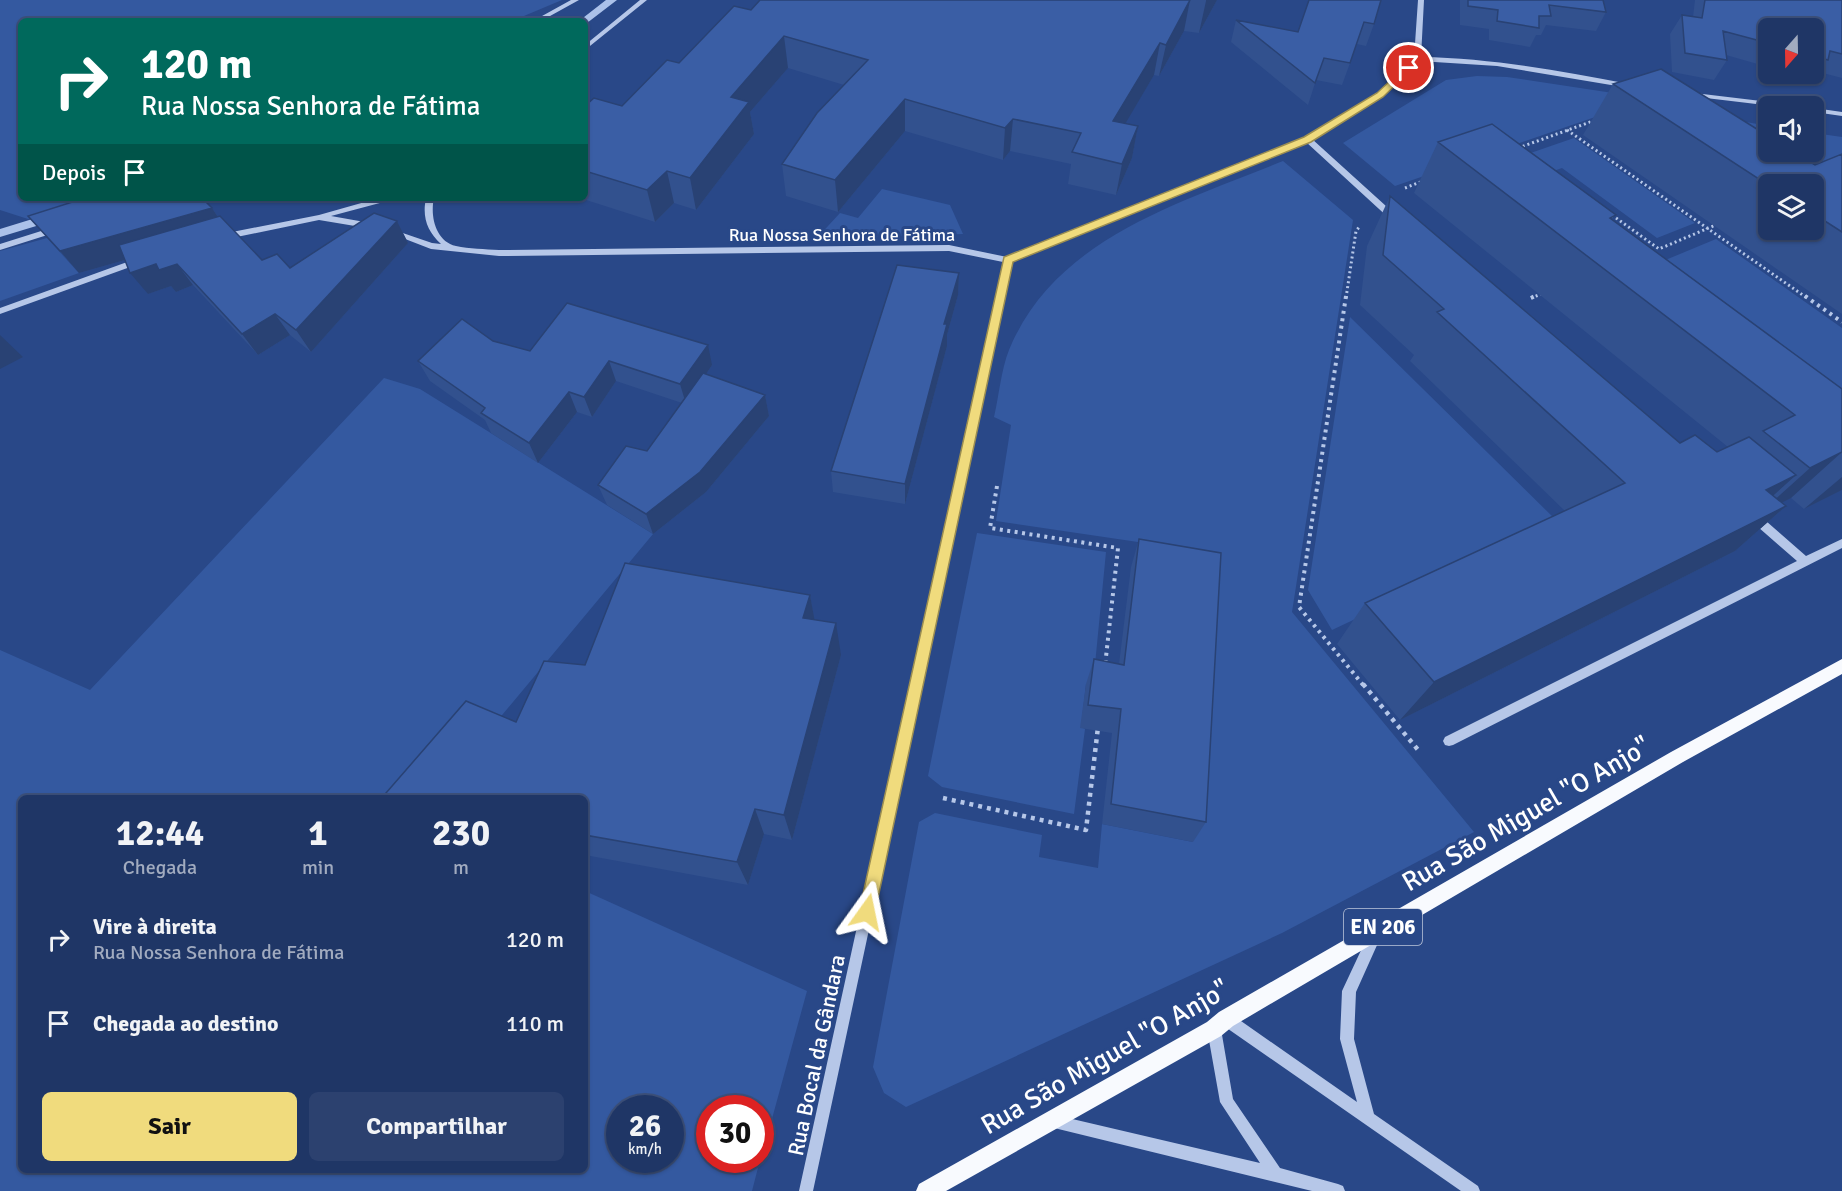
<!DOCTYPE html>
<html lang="pt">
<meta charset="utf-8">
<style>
body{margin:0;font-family:Signika,sans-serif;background:#2c416f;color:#f1f3f6;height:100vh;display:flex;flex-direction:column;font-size:22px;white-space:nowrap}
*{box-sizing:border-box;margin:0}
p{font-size:20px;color:#a1abbf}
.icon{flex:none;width:33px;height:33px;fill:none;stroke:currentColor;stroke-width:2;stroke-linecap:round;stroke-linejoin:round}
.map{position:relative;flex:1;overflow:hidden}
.drawer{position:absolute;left:18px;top:795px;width:570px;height:378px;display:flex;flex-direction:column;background:#1f3666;border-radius:9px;box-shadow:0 2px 4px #0004,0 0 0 2px #3c507a}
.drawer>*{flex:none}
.top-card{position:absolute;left:18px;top:18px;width:570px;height:183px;border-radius:9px;box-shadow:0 2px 4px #0004,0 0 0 2px #3c507a;background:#00695c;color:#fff;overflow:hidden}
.needle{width:39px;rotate:200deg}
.fabs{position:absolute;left:1758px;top:18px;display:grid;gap:12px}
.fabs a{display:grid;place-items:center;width:66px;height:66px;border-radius:9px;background:#1f3666;box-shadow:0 2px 4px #0004,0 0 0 2px #3c507a;font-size:30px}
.speed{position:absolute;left:606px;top:1095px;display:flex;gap:12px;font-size:30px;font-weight:700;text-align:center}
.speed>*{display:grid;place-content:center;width:78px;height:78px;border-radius:50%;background:#1f3666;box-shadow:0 2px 4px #0004,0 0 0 2px #3c507a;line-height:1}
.speed small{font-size:15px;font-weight:400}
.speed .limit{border:9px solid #d22;background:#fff;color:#111}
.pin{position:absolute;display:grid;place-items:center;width:51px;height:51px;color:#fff;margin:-26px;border:3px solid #fff;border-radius:50%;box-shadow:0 2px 6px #0007}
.me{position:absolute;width:66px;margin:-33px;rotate:12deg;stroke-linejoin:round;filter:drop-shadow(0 0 4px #0008)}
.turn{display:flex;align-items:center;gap:21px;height:126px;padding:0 24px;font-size:27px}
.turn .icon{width:78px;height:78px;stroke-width:2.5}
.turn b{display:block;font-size:42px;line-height:51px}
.then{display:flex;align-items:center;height:57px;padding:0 24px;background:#0003;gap:12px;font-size:22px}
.eta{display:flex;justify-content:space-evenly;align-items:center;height:102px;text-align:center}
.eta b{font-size:36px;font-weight:800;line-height:42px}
.action{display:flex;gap:12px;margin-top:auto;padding:12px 24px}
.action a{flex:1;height:69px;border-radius:9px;background:#f0db7d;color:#111;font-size:24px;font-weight:800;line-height:69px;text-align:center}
.action a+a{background:#2c416f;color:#f1f3f6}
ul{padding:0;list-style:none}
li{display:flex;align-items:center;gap:18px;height:84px;padding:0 24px}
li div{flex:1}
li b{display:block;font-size:22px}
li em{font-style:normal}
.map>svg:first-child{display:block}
.green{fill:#3459a0;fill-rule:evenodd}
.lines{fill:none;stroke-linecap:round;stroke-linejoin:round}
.stream{fill:#abc1e9;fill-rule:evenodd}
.path-far2{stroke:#b6c7e8;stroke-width:3;stroke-dasharray:2 3;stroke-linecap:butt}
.path-far1{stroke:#b6c7e8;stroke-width:4;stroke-dasharray:3 4.5;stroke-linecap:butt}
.path{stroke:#b6c7e8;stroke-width:4.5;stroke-dasharray:4 5;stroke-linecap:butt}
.minor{fill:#b6c7e8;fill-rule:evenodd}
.major{fill:#f8fafe;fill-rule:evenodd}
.wall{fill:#32518e;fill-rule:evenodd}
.shaded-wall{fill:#294274}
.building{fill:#3a5ea5;stroke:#294274;stroke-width:1.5}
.route{fill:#f0db7d;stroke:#9c8e51;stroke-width:1.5}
.labels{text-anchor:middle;stroke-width:6;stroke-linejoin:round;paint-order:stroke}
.far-street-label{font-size:18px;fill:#fff;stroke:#294888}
.shield{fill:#294888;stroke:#bfc8db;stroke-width:1.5}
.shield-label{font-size:21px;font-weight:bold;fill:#fff}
.street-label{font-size:22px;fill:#fff;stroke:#294888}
.near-street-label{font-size:27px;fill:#fff;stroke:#294888}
</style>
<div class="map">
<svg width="1842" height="1191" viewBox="0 0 1842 1191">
<rect width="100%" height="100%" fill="#294888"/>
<path class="green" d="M0,0h562l-50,21h-491v177h80l-73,21 -28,-9z
M1477,76l30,1 106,16 17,12 -235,81 -52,-43 103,-63z
M1730,119l38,7v26h46v-19l28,4v28l-39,15z
M1574,138l121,85 -38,15 -95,-70 -23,8 -63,-4z
M1283,161l70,59 -61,392 182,220 -192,101 -376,174 -22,-14 -11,-26 46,-245 16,-9 107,22 -3,22 59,11 4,-44 91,18 -55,-300 -142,-21 15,-96 -17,-8c5,-21 7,-47 15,-67 46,-112 171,-147 274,-189z
M882,189l68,16 13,29 -147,5 24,-26 18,5z
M47,238l32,35 -79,28v-50z
M1716,239l126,89v62l-227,-109z
M1350,317l209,206 -227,107 -24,-40z
M384,378l36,11 233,145 -220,264h-412v372h564v-279l222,100 -46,168 -1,-51h-50v52h50l-8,31h-752v-541l90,40zM620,1108h50v52h-50z
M977,533l129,19 -13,133 -7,-1 -5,43 4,2 -11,85 -132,-27 -14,-11z"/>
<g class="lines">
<path class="stream" d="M606,0h11l-30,23 -8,-2z
M52,213l6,4 -2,3 -56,17v-8z"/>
<path class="path-far2" d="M1567,130l240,168
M1518,148l75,-27
M1405,188l18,-7
M1612,215l47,34 59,-25
M1346,298l10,-67 4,-5
M1531,298l13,-5"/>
<path class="path-far1" d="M1346,296l-47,311 65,79
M1805,296l37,26
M1531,298l4,-2
M997,486l-7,42 128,20 -13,118"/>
<path class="path" d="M1363,684l56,67
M943,798l143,32 12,-103"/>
<path class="minor" d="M571,0h8l-38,21h-8z
M640,0h7l-62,50v-5z
M1418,0h6l-3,57c70,1 139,14 208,27l4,2 -4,2 -132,-22 -78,-5 -36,36 -71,42 85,77v4h-6l-85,-78 -294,120 -199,929h-14l204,-929 -54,-11 -450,5 -68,-7 -44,-17 4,-3 41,14 9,1c-14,-13 -19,-27 -15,-46h8c-4,17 1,43 22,48 13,3 29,3 43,4l450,-5 58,12 297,-120 73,-44 37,-35z
M1686,92l101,12 4,2h-18l-84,-10 -4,-2z
M1814,108l28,4v4l-28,-4z
M379,198h13l-1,2 -60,16 45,8 1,2 -4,3 -54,-9 -97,20 -4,-3 4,-3 97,-19z
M57,226l3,1v4l-60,19v-6z
M141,257l3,1v4l-144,52v-6z
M1754,513l4,1 48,42 36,-17v9l-389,197 -4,1 -4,-1 -2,-4 2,-4 352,-176 -47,-41 -1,-3 1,-3z
M1376,928l5,1 1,5 -26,58 -2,47 20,75 104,72 2,5h-19l-240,-167 -2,-5 2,-5 5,-2 5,2 126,88 -17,-63 2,-48 29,-62z
M1214,1022l5,2 2,5 12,70 47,69 58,16 5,2 2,5h-33l-266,-65 -2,-5 2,-5 5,-2 209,49 -40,-61 -13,-73 2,-5z"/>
<path class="major" d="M1842,659v15l-159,88 -450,264 -12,10 -275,155h-30l3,-7 288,-162 12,-10 452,-260z"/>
</g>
<path class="wall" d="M760,0h457l-18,33 -15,-2 -25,45 -5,-1 -29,48 13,3 -6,32 -16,37 -48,-11 3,-20 -61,-13 -7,9 -98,-29 -67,81 -52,-16 -4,-32 62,-79 -56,-17 -38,44 4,22 -58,76 -22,-7 -19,19 -75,-24h5v-92h37l129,-96z
M1309,0l65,24 -8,22 -9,-2 -15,41 -26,-5 -8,25 -77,-63 5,-22 62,12z
M1460,0h143l3,12 -10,19 -50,-6 -5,10h-5l-6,12 -41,-7v-11l-29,-4z
M1695,0h147v78l-23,-6 -6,8 -21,-6h22v-46h-46v39l-42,-12 1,5 -13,20 -42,-8 -2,-38 12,-19 11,2z
M1613,84l202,81 27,-11v160l-259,-179zM1768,184h46v46h-46z
M1438,142l175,78 229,169v101l-38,19 -13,-11 -10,4 5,4 -51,45 -335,169 -63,-76 28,-41 200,-92 -155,-150 4,-6 -54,-50 7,-59 23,-50 290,247 37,9 11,-5 -314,-254z
M212,208l6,9 44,43 28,8 107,-47 11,22 -97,109 -21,-17 -32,20 -65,-70 -17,7 -5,-6 -23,8 -23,-34 -46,13 -51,-57z
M959,273l-1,22 -11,40v11l-42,158 -72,-12 -2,-21z
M493,341l37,10 182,14 -6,9 59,21 4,21 -63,76 -53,42 -46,-29 -9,-20 49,-34 35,-48 -66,-22 -24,36 -15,-5 -39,51 -47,-30 -6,-13 -55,-39 -12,-20z
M1139,539l67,283 -13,20 -91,-18 10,-91 -32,-5 6,-44 8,-25 25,5 12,-97z
M810,595l4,25 27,35 -49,185 -28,-6 -16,51 -163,-30v-57h-194l-5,-5 130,-71 69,-57z"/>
<path class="shaded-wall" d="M1190,0l-6,31 -25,45 7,-31z
M1206,0h11l-18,33 7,-32z
M784,36l4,32 -38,44 4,22 -58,76 -6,-32 41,-81z
M1160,43l-6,32 -46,78 5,-32z
M905,99v32l-67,81 -3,-32z
M1013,119l-3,32 -7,9 2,-32z
M1138,126l-6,32 -16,37 6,-31z
M667,171l7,32 -19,19 -8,-32z
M212,208l15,23 -148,42 -19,-22z
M397,221l11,22 -97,109 -15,-22z
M156,264h21l16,21 -17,7 -5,-6 -23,8 -18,-21z
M959,273l-1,22 -11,40v11l-42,158v-20l39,-160z
M275,314l15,21 -32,20 -16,-21z
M0,335l23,22 -23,12z
M708,345l4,20 -26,39 -6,-20z
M609,361l7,20 -24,36 -8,-20z
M569,392l8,20 -39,51 -9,-20z
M765,395l4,21 -63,76 -53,42 -7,-20z
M1842,452l-51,46 -32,16 51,-46z
M1796,475l-51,46 21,-31z
M1842,477v13l-38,19z
M1786,506l-51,45 -335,169 34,-38z
M810,595l6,33 -13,-10z
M836,623l5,32 -49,185 -8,-25z
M755,809l9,25 -16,51 -11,-23z"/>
<path class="building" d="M760,0h430l-24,45 -6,-2 -47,78 25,5 -16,38 -50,-12 9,-19 -68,-14 -8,9 -100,-29 -70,81 -53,-16 35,-51 51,-53 -84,-24 -53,61 18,5 -59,76 -23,-7 -20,19 -62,-19v-65l9,-8 28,8 45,-46 12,3 55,-57 17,4z
M1309,0h72l-7,24 -10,-2 -14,41 -26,-5 -9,25 -79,-63 62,12z
M1468,0h135l3,12 -57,-7 2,11h-12v12l-42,-7 1,-11 -30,-4z
M1705,0h137v54l-12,-3 -2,9 -14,-4v-28h-46v15l-45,-12 4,29 -42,-7 -3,-38 20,3z
M1661,69l107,67v16h26l21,13 27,-11v78l-28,-18v-30l-46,1 -155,-101z
M1492,124l124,91 -6,3 232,171v63l-32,16 -47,-37 32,-16 -357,-273z
M1390,196l290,247 15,-8 22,17 32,-15 47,38 -30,15 20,16 -352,176 -69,-79 260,-120 -188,-171 7,-3 -61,-54z
M85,198h117l10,10 -152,43 -32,-35z
M374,213l23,8 -101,109 -21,-16 -33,20 -65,-70 -18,6 -3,-6 -26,9 -11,-28 101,-29 42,44 15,-6 13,14z
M897,265l62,8 -15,51h3l-42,160 -74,-13z
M567,303l141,42 -28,39 -71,-23 -25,36 -15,-5 -40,51 -48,-30 4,-5 -67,-47 44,-42 31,22 37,10z
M703,373l62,22 -65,77 -54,42 -48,-29 28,-39 21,5z
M1139,539l82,14 -15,269 -95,-18 10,-95 -33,-4 6,-46 30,6z
M625,563l185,32 -7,23 33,5 -52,192 -29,-6 -18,53 -152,-27v-37h-188l-11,-5 80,-92 50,21 28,-61 41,4z"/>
<path class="route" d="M1406,66l7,2 -30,29 -72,45 -298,120 -138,650 -2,5 -6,3 -6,-3 -2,-5 145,-655 300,-120 73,-44z"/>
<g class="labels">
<g class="far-street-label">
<text x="842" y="241">Rua Nossa Senhora de Fátima</text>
</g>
<rect class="shield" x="1344" y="909" width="78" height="36" rx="4.5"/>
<g class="shield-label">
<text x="1383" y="934">EN 206</text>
</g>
<g class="street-label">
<text transform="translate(816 1055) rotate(-78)" y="8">Rua Bocal da Gândara</text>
</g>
<g class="near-street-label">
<text transform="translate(1526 814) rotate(-30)" y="9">Rua São Miguel "O Anjo"</text>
<text transform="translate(1105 1057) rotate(-30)" y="9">Rua São Miguel "O Anjo"</text>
</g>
</g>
</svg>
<div class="fabs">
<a><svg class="needle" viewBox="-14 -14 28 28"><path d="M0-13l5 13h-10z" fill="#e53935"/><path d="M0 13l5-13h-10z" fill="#a1abbf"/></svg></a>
<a><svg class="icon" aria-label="sound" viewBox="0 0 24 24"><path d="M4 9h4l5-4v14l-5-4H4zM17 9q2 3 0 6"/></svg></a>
<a><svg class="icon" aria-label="layers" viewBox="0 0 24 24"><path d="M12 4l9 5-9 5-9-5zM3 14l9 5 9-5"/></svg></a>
</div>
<div class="speed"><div>26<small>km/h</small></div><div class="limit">30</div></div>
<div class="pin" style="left:1409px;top:68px;background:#d93025"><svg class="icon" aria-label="arrive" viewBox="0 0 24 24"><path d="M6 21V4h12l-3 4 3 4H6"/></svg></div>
<svg class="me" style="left:867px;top:912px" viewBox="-20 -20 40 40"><path d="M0-17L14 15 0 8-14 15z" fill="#f0db7d" stroke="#fff" stroke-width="4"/></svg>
<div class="top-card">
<div class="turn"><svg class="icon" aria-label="right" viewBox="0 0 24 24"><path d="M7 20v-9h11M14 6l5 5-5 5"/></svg><div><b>120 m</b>Rua Nossa Senhora de Fátima</div></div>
<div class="then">Depois<svg class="icon" aria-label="arrive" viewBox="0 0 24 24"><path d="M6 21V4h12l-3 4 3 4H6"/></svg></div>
</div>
<section class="drawer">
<div class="eta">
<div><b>12:44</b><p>Chegada</p></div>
<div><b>1</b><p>min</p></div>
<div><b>230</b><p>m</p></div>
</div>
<ul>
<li><svg class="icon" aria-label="right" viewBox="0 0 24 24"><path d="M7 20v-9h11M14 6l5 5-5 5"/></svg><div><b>Vire à direita</b><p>Rua Nossa Senhora de Fátima</p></div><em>120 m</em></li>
<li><svg class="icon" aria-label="arrive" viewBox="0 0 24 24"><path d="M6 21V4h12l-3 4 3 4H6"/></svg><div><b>Chegada ao destino</b></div><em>110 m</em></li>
</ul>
<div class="action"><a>Sair</a><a>Compartilhar</a></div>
</section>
</div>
